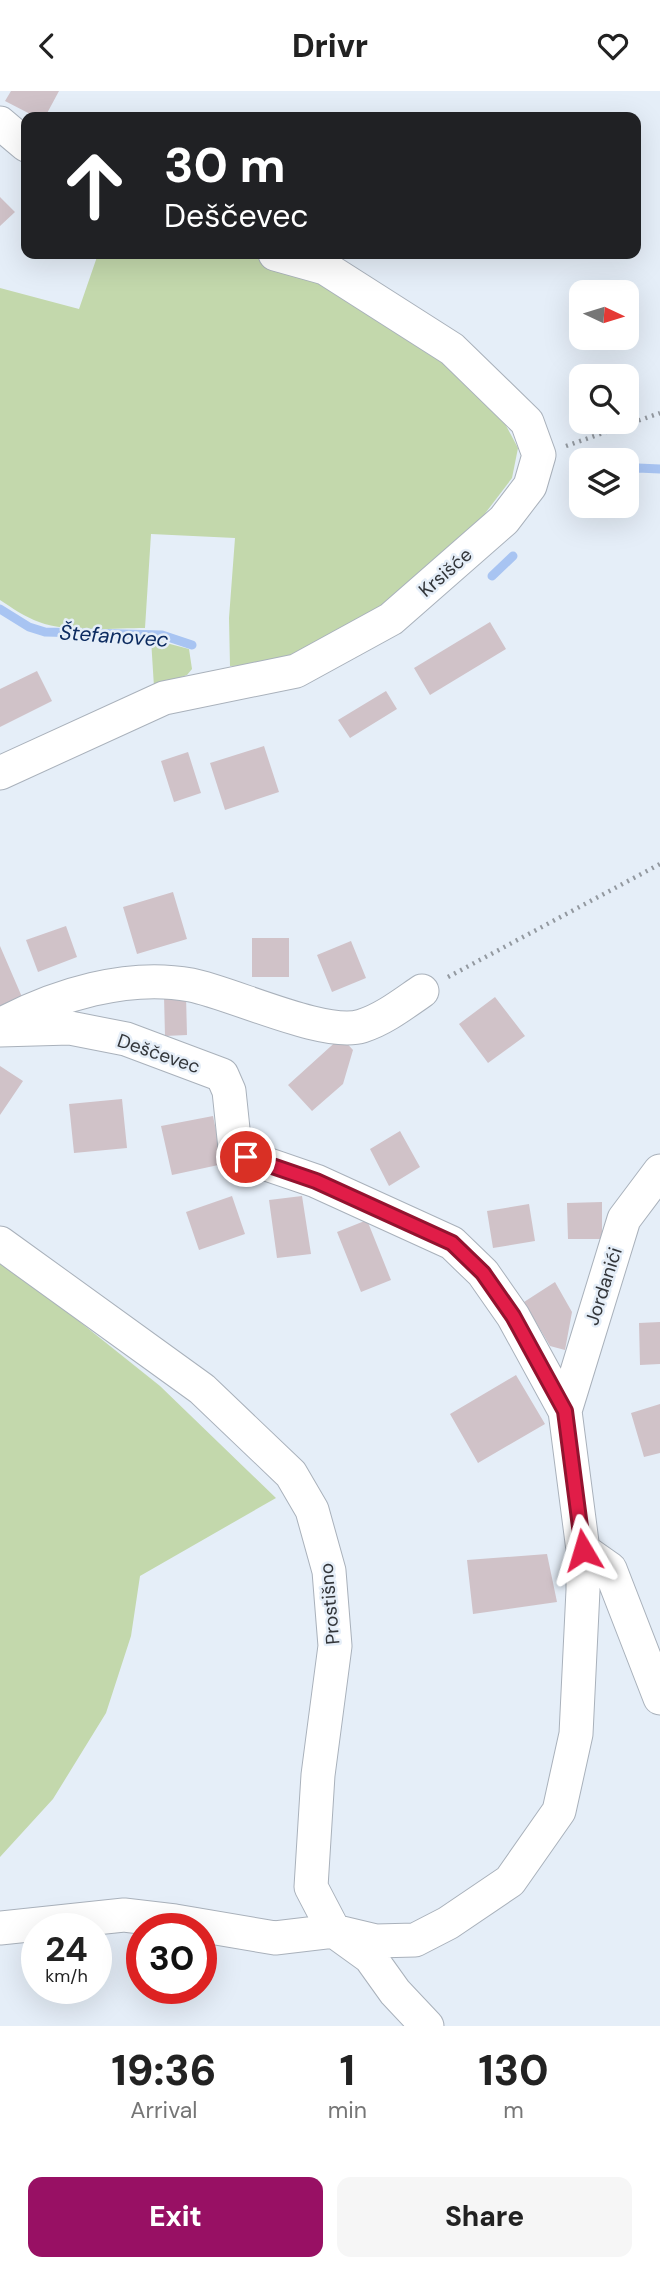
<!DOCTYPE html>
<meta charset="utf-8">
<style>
body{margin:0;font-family:"DM Sans",sans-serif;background:#f6f6f6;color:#222;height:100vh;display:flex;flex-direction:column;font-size:26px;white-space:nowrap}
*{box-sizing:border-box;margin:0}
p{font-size:23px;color:#767676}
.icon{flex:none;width:38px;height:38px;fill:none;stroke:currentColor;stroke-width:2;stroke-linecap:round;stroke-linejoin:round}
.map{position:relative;height:1935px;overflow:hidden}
.drawer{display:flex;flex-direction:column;background:#fff;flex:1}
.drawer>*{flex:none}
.guide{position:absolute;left:21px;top:21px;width:620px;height:147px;border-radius:14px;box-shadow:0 7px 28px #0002;background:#202124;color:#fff;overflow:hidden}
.needle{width:46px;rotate:94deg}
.fabs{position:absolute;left:569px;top:189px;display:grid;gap:14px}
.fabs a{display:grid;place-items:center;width:70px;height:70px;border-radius:14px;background:#fff;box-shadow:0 7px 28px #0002;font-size:35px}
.speed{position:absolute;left:21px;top:1822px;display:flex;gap:14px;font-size:35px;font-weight:700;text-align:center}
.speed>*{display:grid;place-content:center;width:91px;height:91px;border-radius:50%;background:#fff;box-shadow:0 7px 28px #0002;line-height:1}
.speed small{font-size:18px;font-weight:400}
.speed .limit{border:10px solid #d22;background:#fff;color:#111}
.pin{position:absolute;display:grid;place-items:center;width:60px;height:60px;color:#fff;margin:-30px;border:4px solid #fff;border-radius:50%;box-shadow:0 2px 7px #0007}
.me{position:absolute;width:77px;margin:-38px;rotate:353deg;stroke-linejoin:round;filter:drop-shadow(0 0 5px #0008)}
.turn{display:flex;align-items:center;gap:24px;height:147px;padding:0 28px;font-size:32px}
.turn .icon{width:91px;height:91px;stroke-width:2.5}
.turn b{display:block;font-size:49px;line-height:60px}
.eta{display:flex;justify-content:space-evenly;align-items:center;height:119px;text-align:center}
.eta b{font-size:42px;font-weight:800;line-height:49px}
.primary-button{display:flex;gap:14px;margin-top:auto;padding:14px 28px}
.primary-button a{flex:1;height:80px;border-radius:14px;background:#981064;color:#fff;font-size:28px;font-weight:800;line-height:80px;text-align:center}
.primary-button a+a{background:#f6f6f6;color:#222}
header{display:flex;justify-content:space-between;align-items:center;height:91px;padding:0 28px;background:#fff;font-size:32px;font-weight:800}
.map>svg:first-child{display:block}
</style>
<header><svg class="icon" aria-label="back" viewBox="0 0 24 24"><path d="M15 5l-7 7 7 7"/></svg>Drivr<svg class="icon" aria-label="heart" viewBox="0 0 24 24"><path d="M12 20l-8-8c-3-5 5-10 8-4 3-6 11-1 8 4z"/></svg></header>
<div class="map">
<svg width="660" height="1935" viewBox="0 0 660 1935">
<rect width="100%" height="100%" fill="#e5eef8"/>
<path fill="#c3d8ac" d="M98 163H243L316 187 440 266 503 329 518 357 512 387 471 441 386 520 291 573 230 575 229 527 235 447 151 443 145 537C115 537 67 542 39 531 25 526 12 517 0 509V197L79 218Z
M151 548 189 558 192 578 187 584 154 596Z
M0 1167 160 1295 276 1407 140 1485 131 1545 106 1622 53 1708 0 1766Z"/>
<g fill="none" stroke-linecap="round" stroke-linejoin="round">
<path stroke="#a8c4f2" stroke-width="9" d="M626 381 638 377 660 378
M492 485 513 465
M0 518 29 536 45 541 162 544 192 554"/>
</g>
<path fill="#d0c2c8" d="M11 0H59L45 26H36L5 10Z
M0 106 15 121 0 135Z
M490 531 506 558 430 604 414 577Z
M37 580 52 610 0 636V598Z
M386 600 397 618 350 647 338 629Z
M264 655 279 701 225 719 210 672Z
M188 661 201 702 174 711 161 670Z
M173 801 187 848 137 863 123 816Z
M66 835 77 866 38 881 26 849Z
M252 847H289V886H252Z
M351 850 366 887 332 901 317 864Z
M0 855 22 906 0 915Z
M186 904 187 944 165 945 164 905Z
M495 906 525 945 488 972 459 933Z
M341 946 353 959 343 993 312 1020 288 994Z
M0 975 23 990 0 1024Z
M122 1008 127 1057 74 1062 69 1013Z
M213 1025 223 1073 172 1084 161 1035Z
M400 1040 420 1076 389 1095 370 1058Z
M232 1105 245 1143 199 1159 186 1121Z
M302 1105 311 1163 277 1167 269 1109Z
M602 1111V1148H568L567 1112Z
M529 1113 535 1150 493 1157 487 1120Z
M367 1129 391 1189 361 1201 337 1141Z
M555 1191 572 1221 565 1259 550 1255 524 1211Z
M660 1231V1273L640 1274 639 1232Z
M516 1284 545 1333 478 1372 450 1323Z
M660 1313V1362L644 1366 631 1322Z
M547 1463 557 1511 473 1523 467 1469Z"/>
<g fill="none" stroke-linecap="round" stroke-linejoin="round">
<g stroke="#a9b1bb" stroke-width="35">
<path id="street" d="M0 32 26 54
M0 682 164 607 296 580 391 528 504 429 530 395 539 364 527 331 452 258 325 177 275 163
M0 934C56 904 128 882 191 894 232 902 325 947 362 935 384 928 403 913 422 900
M0 939 70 937 126 948 222 984 229 1000 235 1057 246 1066 316 1090 452 1152 483 1182 513 1225 565 1320 583 1459V1499L576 1643 559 1720 510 1790 448 1832 415 1849 376 1850 334 1840 275 1847 175 1830 124 1824 0 1837
M0 1152 202 1298 291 1383 312 1419 329 1480 335 1555 318 1684 311 1796 334 1840 370 1866 395 1901 427 1935
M565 1320 624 1128 660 1080
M583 1459 610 1478 660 1607"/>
</g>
<path stroke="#9399a0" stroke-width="4.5" stroke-dasharray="2 5" stroke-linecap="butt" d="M566 355 660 322
M448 886 660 773"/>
<use href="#street" stroke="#fff" stroke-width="33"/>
</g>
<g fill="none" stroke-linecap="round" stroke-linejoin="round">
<g stroke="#92132f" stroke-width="18">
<path id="route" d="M246 1066 316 1090 452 1152 483 1182 513 1225 565 1320 583 1459"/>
</g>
<use href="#route" stroke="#e11d48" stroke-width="12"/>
</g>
<g text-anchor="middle" stroke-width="5" stroke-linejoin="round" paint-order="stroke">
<g font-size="19" fill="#323539" stroke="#e5eef8">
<text transform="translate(445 481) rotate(-41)" y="7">Krsišće</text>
<text transform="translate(159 962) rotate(19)" y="7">Deščevec</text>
<text transform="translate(603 1195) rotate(-72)" y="7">Jordanići</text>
<text transform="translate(329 1513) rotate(-95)" y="7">Prostišno</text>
</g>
<g font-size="21" font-style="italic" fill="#0c2b60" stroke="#e5eef8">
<text transform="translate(114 545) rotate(4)" y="7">Štefanovec</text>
</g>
</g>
</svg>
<div class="fabs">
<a><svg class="needle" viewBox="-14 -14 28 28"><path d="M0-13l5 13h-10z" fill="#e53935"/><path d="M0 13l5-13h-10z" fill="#767676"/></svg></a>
<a><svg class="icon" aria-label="search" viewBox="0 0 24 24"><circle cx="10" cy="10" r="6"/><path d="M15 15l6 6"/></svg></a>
<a><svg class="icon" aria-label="layers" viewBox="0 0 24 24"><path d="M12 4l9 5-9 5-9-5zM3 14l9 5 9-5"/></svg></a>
</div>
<div class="speed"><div>24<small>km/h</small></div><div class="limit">30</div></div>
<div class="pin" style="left:246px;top:1066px;background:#d93025"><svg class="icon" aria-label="arrive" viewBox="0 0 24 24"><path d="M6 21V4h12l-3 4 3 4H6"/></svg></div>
<svg class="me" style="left:583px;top:1459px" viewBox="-20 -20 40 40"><path d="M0-17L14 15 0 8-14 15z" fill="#e11d48" stroke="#fff" stroke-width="4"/></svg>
<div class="guide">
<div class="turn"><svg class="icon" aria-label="ahead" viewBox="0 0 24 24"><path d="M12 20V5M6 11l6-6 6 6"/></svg><div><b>30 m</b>Deščevec</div></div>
</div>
</div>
<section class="drawer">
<div class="eta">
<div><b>19:36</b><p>Arrival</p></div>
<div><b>1</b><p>min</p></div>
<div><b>130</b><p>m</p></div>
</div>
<div class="primary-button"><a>Exit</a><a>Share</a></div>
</section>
